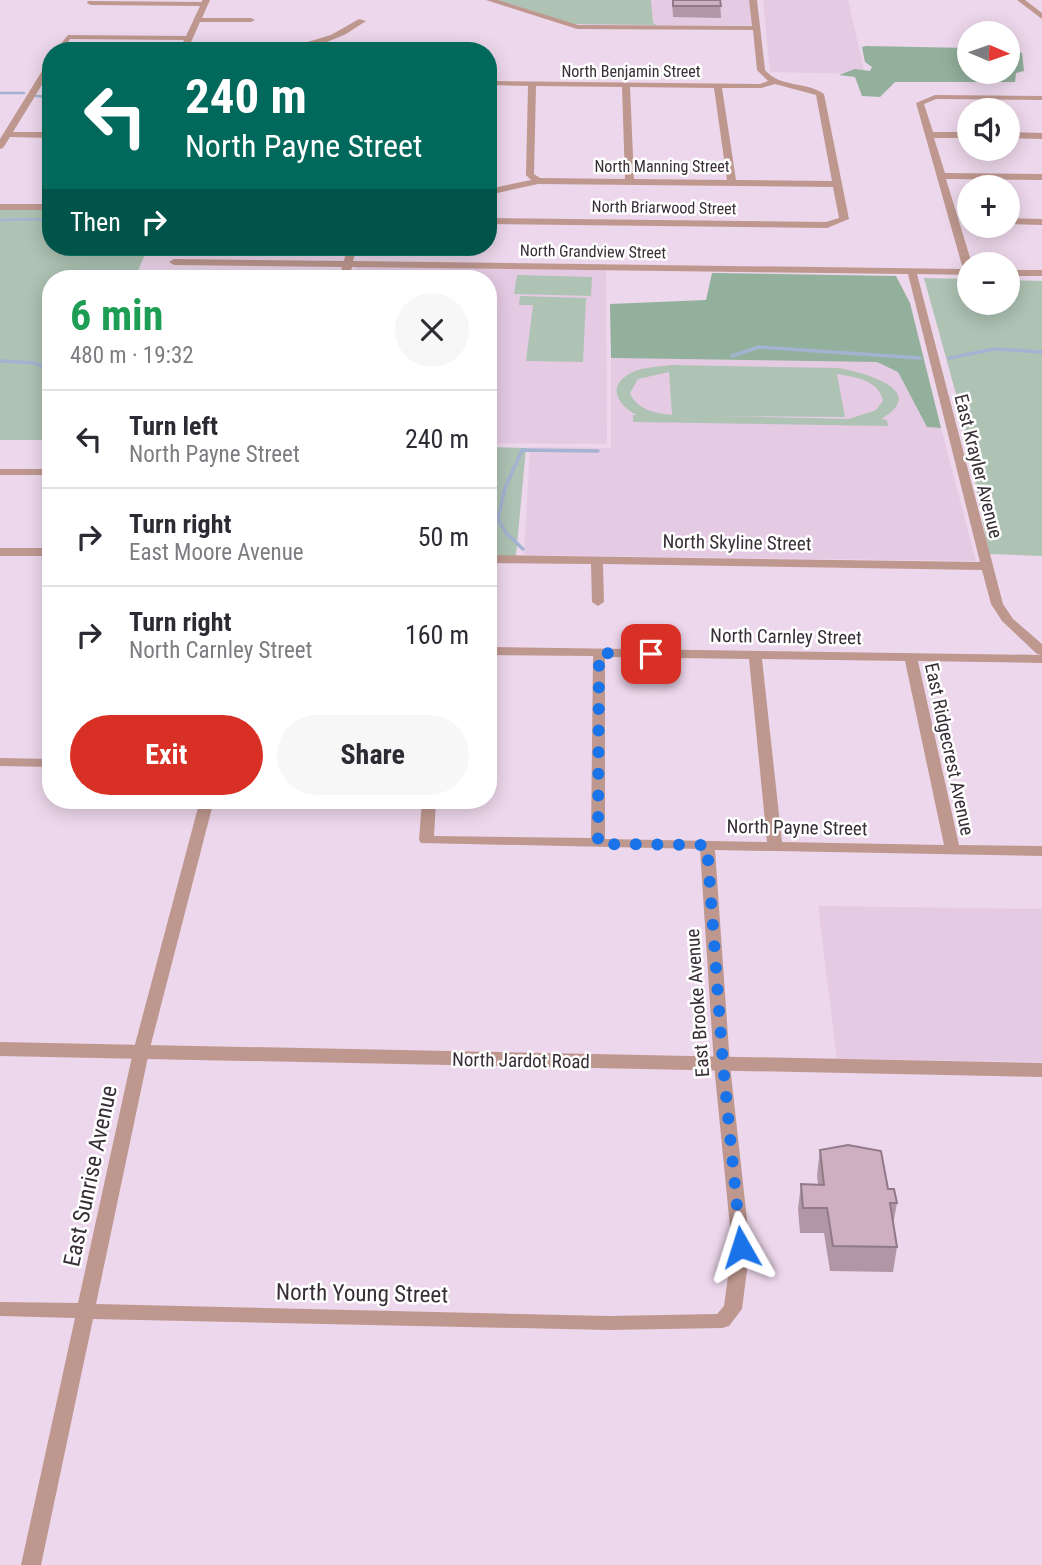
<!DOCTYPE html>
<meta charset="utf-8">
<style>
body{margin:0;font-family:"Roboto Condensed",sans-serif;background:#f7f7f7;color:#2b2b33;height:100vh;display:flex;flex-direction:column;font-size:26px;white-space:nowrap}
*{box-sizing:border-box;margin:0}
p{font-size:23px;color:#7c7c81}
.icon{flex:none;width:38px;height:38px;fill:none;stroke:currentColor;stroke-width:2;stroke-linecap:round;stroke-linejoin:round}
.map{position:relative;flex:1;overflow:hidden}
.drawer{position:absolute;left:42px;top:270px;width:455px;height:539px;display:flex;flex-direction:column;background:#fff;border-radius:28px;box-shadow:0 4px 18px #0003}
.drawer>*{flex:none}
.hud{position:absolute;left:42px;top:42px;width:455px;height:214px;border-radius:28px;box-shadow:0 4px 18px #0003;background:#00695c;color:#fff;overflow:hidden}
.needle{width:46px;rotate:92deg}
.buttons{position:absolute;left:957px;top:21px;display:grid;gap:14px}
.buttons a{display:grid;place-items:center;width:63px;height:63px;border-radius:50%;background:#fff;box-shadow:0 4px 18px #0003;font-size:35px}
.pin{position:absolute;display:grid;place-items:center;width:60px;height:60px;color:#fff;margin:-30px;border-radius:14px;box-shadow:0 4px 10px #0006}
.me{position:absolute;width:77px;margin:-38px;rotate:354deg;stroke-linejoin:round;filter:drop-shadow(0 0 5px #0008)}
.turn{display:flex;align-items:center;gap:24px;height:147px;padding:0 28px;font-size:32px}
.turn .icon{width:91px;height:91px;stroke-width:2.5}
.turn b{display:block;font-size:49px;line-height:60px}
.then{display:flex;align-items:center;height:66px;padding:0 28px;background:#0003;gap:14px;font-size:26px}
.round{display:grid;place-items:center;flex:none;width:74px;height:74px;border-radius:37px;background:#f7f7f7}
.summary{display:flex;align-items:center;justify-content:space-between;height:119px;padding:0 28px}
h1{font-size:42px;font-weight:700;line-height:52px;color:#1e9e55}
.primary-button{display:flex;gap:14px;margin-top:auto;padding:14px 28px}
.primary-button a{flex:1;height:80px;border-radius:42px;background:#d93025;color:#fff;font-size:28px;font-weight:700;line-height:80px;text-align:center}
.primary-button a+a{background:#f7f7f7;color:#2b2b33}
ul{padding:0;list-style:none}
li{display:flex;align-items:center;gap:21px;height:98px;padding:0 28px;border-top:2px solid #e1e1e2}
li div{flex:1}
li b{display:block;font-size:26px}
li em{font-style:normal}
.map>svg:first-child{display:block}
</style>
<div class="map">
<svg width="1042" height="1565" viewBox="0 0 1042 1565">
<rect width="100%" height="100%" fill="#edd7ec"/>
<path fill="#e5cae3" d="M494 0H750L754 25 586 26 565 23Z
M763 0H848L865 74 770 72Z
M356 267 606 270 607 444 488 443V278H353Z
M611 358 877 362 898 371 927 427 941 428 976 561 524 555 530 447 611 448Z
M818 906 1042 909V1062L837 1059Z"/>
<path fill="#aec3b4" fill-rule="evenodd" d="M498 0H651L653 23 657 25 573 24Z
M0 207 51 208V247H148L135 278H51V440H0Z
M517 275 592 277 591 296 514 294Z
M924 278 969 279 970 303H1008V280L1042 281V556L989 554 964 423Z
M520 296 586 298 583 362 526 361 533 305H519Z
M671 365 838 368C862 372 931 390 881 419L887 420 888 426 633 422V415H637C622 408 606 390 626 376 638 367 656 367 671 365ZM669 372 672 415C655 413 637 410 630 393L638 379ZM837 374C855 377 879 380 883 401L876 410 849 419 715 416 845 417Z
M488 447 526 448 516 556H488Z"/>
<path fill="#92b09b" d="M866 46 969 48 970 72H1008V48L1022 53 1024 71 1016 73 1015 82H895L880 97 862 96 855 77 839 75 855 69 870 71 872 67 865 62 862 47Z
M712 273 896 276 910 303 941 428 927 427 898 372 877 362 611 358 610 304 706 300Z"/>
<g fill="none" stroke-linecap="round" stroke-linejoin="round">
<path stroke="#a4b3d1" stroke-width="2.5" d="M0 93H24
M36 96 51 97
M0 220 51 219"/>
<path stroke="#a4b3d1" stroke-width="3.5" d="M732 356 759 347 920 358
M949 358 995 349 1042 352
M0 361 34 363 51 369
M523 549 506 533 498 519 505 488 522 450 598 451"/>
<path fill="#be988f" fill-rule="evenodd" d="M202 0H210L202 18H251L255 20 251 22H200L187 51H179L184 40 70 39 63 51H55L68 35 186 36 200 6 91 5 87 3 88 1 202 2Z
M486 0H498L578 25 752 26 749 0H757L765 70C780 88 806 81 824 94L849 219 827 228 488 224V218L826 222 839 218 833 187 538 184 488 195V189L531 180 526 175 528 86 488 85V81L760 84 768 81 757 70 753 30 577 29ZM775 84 816 95 832 181 736 180 722 88H761ZM536 86 622 87 625 179 540 178 534 174ZM630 87 714 88 727 180 634 179Z
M1017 0H1025L1042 13V19Z
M359 19 366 21 346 34 327 42 350 51C338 51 326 44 317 45 303 46 291 51 277 51L331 35Z
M51 61V70L13 132H51V138L10 137 3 148 0 149V139L47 63Z
M935 95 1042 96V100L936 99 924 104 933 132H970V138H934L945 173 1042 174V180L946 179 972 264H970V275L917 274 1003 604 1013 619 1042 644V655L1037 654 1002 621 991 604 982 570 603 564 604 602 598 606 592 602 591 564 488 563V555L980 562 908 274 352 267 349 278H339L342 267 174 265 169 262 174 259 344 261 347 247H357L353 261 963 269 916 103Z
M1008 132 1042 133V139L1008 138Z
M0 204H51V210H0Z
M1008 218 1042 219V225L1008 224Z
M1008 270H1042V276H1008Z
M0 469H51V475H0Z
M0 548H51V556H0Z
M488 647 1042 655V663L918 661 959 845 1042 846V856L715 850 730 1065 750 1247 742 1309 729 1326 722 1328 609 1330 93 1319 41 1565H21L75 1318 0 1316V1302L78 1303 133 1052 200 800H214L149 1052 96 1304 609 1316 717 1314 724 1306 732 1247 714 1065 700 849 421 843 419 840 422 800H436L434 836 591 838 593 656 488 655ZM605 657 749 659 767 842 605 839ZM762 659 905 661 944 845 782 842Z
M0 758 51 759V767L0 766Z"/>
<path fill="#be988f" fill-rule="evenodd" d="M0 1042 1042 1063V1077L0 1056Z"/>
</g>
<path fill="#b196a6" d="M672 0H720L721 18 673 17Z
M820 1150 888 1189 897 1203 893 1225 897 1247 893 1272 830 1271 824 1233H800L798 1209 801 1184 818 1185 817 1175Z"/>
<path fill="#ceaec1" stroke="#907a87" stroke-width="2" d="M673 0H720L721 6H673Z
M848 1145 881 1151 888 1189H894L897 1203H890L897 1247 833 1246 827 1208H803L801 1184 824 1185 820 1150Z"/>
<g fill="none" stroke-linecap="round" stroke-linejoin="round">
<path stroke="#1a73e8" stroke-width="12" stroke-dasharray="0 21.6" d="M651 654 599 653 598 844 707 845 723 1065 741 1247"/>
</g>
<g text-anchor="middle" stroke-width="5" stroke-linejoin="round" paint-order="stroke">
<g font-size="16" fill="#372e36" stroke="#fff">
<text x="631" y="77">North Benjamin Street</text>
<text x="662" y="172">North Manning Street</text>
<text transform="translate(664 207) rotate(1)" y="6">North Briarwood Street</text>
<text transform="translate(593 251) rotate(1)" y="6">North Grandview Street</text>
</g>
<g font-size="19" fill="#372e36" stroke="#fff">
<text transform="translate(979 466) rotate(76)" y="7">East Krayler Avenue</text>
<text transform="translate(737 542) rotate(1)" y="7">North Skyline Street</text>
<text transform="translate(786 636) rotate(1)" y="7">North Carnley Street</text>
<text transform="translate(950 749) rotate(78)" y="7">East Ridgecrest Avenue</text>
<text transform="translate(797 827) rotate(1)" y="7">North Payne Street</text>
<text transform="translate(697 1003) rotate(-94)" y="7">East Brooke Avenue</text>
<text transform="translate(521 1060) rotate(1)" y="7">North Jardot Road</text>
</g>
<g font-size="23" fill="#372e36" stroke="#fff">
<text transform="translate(90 1176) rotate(-78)" y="8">East Sunrise Avenue</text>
<text transform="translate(362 1293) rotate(1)" y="8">North Young Street</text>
</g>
</g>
</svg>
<div class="buttons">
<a><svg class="needle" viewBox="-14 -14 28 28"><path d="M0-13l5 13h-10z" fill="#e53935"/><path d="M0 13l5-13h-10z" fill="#7c7c81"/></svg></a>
<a><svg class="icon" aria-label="sound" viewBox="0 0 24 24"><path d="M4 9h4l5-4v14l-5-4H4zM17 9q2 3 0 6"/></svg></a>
<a>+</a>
<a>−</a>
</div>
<div class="pin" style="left:651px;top:654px;background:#d93025"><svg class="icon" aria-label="arrive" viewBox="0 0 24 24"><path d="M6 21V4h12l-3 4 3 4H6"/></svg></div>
<svg class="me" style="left:741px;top:1247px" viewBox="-20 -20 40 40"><path d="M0-17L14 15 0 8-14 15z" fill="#1a73e8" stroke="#fff" stroke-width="4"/></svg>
<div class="hud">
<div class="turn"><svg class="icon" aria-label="left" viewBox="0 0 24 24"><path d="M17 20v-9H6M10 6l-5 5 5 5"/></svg><div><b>240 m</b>North Payne Street</div></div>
<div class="then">Then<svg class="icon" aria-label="right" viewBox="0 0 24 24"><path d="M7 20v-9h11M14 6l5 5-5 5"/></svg></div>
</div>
<section class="drawer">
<div class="summary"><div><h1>6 min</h1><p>480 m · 19:32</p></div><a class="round"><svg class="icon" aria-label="close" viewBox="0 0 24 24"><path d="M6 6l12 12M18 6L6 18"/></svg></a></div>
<ul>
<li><svg class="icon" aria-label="left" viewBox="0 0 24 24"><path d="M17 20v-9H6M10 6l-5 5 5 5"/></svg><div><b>Turn left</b><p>North Payne Street</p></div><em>240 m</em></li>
<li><svg class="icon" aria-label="right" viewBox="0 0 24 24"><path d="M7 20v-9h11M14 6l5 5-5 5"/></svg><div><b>Turn right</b><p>East Moore Avenue</p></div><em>50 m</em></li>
<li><svg class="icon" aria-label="right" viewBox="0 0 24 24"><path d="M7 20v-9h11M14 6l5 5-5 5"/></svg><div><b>Turn right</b><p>North Carnley Street</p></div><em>160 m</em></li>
</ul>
<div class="primary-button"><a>Exit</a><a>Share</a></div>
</section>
</div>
